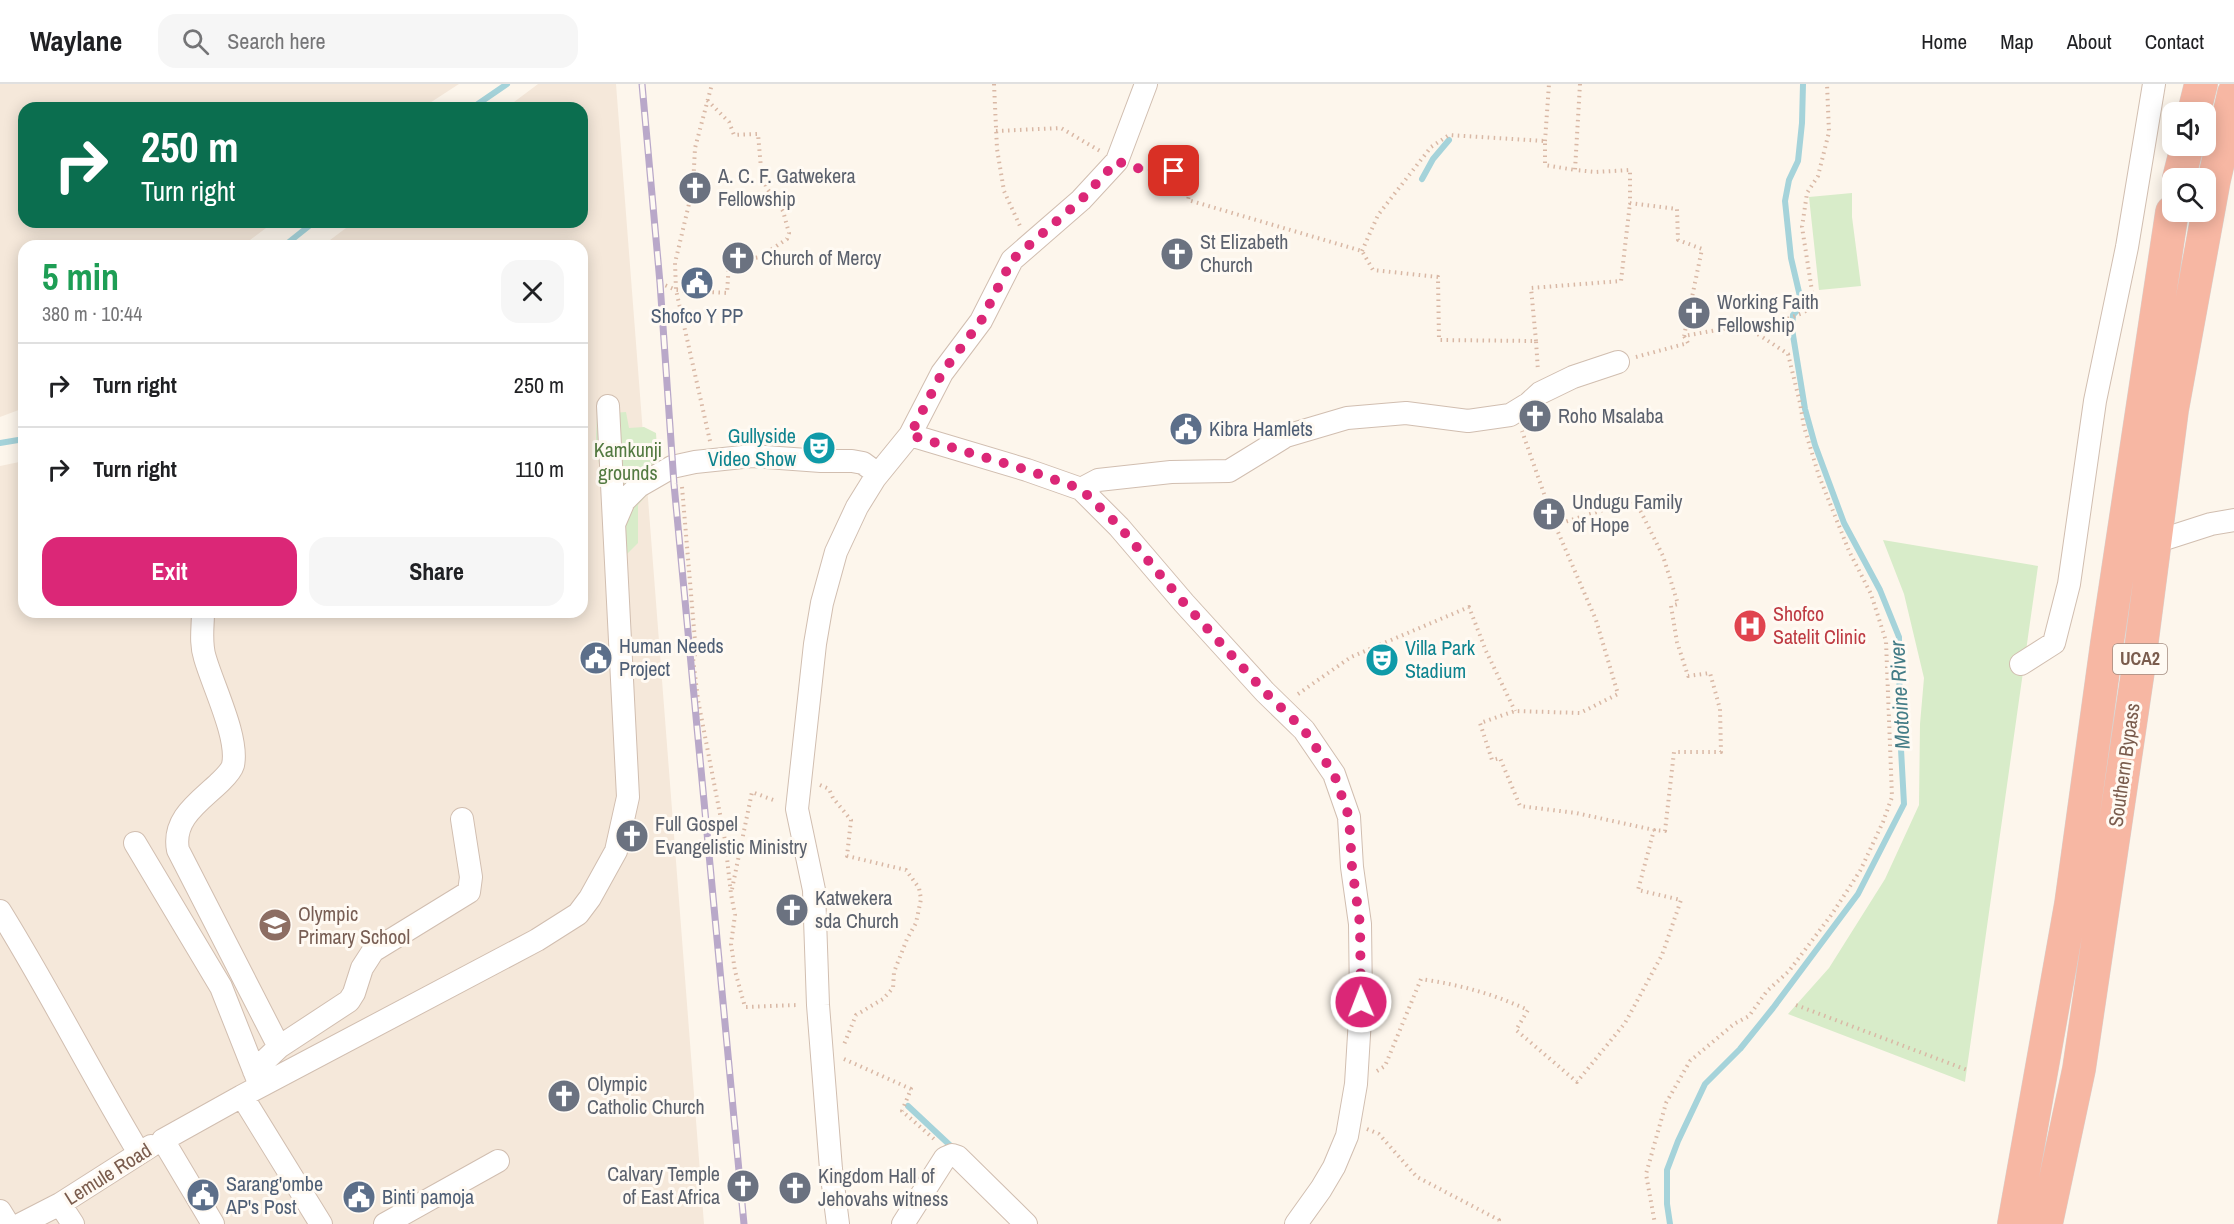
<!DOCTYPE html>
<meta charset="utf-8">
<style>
body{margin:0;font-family:"Archivo Narrow",sans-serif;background:#f6f6f6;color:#202124;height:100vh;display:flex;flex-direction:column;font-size:22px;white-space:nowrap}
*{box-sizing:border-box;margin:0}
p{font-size:20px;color:#757577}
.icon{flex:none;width:33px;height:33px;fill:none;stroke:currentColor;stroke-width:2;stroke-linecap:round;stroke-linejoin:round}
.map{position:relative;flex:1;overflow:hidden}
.drawer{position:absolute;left:18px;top:156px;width:570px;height:378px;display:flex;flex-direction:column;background:#fff;border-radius:18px;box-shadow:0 3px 15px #0003}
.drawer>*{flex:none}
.hud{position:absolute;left:18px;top:18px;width:570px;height:126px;border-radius:18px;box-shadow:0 3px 15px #0003;background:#0b6e4f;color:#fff;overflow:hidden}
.buttons{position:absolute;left:2162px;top:18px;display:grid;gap:12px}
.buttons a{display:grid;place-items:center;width:54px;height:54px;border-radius:12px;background:#fff;box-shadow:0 3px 15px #0003;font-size:30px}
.pin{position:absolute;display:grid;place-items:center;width:51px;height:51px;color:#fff;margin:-26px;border-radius:12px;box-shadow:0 3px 9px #0006}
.me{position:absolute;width:66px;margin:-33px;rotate:359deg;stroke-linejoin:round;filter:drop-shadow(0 0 4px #0008)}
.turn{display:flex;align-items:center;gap:21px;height:126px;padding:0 24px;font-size:27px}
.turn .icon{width:78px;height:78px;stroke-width:2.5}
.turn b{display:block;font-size:42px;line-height:51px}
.round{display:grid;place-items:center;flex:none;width:63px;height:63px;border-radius:18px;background:#f6f6f6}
.head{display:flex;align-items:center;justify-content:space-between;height:102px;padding:0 24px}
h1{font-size:36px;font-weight:700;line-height:45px;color:#1e9e55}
.cta{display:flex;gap:12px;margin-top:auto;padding:12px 24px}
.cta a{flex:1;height:69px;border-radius:18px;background:#db2777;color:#fff;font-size:24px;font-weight:700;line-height:69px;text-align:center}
.cta a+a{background:#f6f6f6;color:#202124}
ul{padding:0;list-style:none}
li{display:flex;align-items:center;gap:18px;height:84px;padding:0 24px;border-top:2px solid #e0e0e0}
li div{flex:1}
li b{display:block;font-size:22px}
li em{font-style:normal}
header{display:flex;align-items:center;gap:36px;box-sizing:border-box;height:84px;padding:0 30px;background:#fff;border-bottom:2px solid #e0e0e0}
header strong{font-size:28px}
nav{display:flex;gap:33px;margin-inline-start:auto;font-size:21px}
.search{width:420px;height:54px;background:#f6f6f6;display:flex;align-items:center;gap:15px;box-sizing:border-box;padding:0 21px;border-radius:18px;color:#757577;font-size:22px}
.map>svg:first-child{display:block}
</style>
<header>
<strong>Waylane</strong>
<div class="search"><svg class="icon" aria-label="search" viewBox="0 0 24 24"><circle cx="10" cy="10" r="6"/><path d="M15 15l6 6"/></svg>Search here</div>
<nav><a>Home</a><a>Map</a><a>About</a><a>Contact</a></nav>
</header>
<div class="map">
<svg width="2234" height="1140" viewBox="0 0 2234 1140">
<rect width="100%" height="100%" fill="#fdf6ec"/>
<path fill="#f5e8da" d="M0 0H459L422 24H24V138H274L242 162H24V324L0 333Z
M538 0H616L704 1140H0V382L24 377V528H582V162H322L354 138H582V24H506Z"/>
<path fill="#d8ecc9" d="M1852 109V133L1861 202 1819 206 1809 113Z
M626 328 629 344 644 343 656 349 659 397 638 421V459L611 486 596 354 597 330Z
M1883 456 2038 482 1965 998 1788 930 1829 884 1885 795 1919 721 1920 640 1924 594 1904 510Z"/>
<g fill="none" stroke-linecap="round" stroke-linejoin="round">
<path stroke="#a5d3da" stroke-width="6" d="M472 24 507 0
M1422 95 1433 75 1449 56
M284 162 314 138
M0 359 24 355
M908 1022 954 1065
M1670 1140 1667 1120V1086L1678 1057 1705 1000 1740 965 1773 924 1858 810 1904 720 1900 647 1899 553 1880 506 1844 439 1815 361 1805 325 1792 245 1793 231 1802 221 1791 174 1785 117 1789 96 1798 77 1802 39 1803 0"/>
<g stroke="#d1beb0" stroke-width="24">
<path id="minor" d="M910 351 1027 386 1081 405 1119 443 1184 519 1265 608 1304 646 1334 690 1349 733 1352 783 1360 840 1361 918 1356 1000 1347 1052 1334 1083 1321 1105 1296 1140
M1081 405 1098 396 1171 388 1229 387 1286 352 1347 334 1406 329 1468 337 1510 331 1528 320 1540 309 1573 293 1618 278
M615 438 624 417 639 402 672 383 695 378 752 372 821 377H852L863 379 878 390
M2155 458 2211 440 2234 436
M203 528C203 543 200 559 205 574 213 602 239 654 233 681 231 688 224 694 219 699 199 718 172 735 178 766L279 963
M2021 580 2054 559 2069 500 2095 317 2127 163 2154 0
M135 759 221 903 259 999
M0 827C49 906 91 989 139 1069
M254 987 279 963 349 917 354 909 362 884 373 867 469 808 471 793 462 735
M242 1012 537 856 578 830 590 814 616 767 628 713 608 322
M60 1120 73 1140
M0 1127 8 1140
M21 1140 60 1120 151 1062
M213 1140 163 1056 242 1012 321 1140
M385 1140 498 1077
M838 1140 831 1085 818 921 814 806 797 725 815 560 822 519 836 468 857 423 875 394 910 351 942 289 981 237 1012 176 1081 116 1117 77 1146 0
M903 1140 945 1074 952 1071 958 1073 1026 1140"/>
</g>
<g stroke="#dad1cd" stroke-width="34">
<path id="highway" d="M2194 28 2201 0
M2179 94 2187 62
M2014 1140 2071 820 2107 559 2172 128
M2046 1140 2079 985 2138 587 2172 326 2214 96 2234 9"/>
</g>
<path stroke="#d9b8a5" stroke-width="4" stroke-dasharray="1.5 4.5" stroke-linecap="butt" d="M994 0 997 65 1004 107 1020 142
M1580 0 1575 86 1596 88 1630 86V119L1677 125 1678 156 1702 165 1684 252
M996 47 1061 44 1100 67
M1545 57 1549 0
M1136 84 1194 88 1188 116 1362 167 1373 186 1438 193 1439 256 1536 257 1538 287
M1362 167 1378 131 1431 63 1449 51 1545 57V81L1575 86
M660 199 676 206 727 209 729 179 760 173 787 155 789 149 783 127 766 103 761 84 758 50 734 51 729 38 706 15
M1754 247 1803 229 1814 220 1802 143 1807 109 1818 92 1829 48 1827 0
M1536 257 1531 204 1621 197 1630 119
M1636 273 1688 259 1684 252 1734 243 1753 247 1788 270 1800 319 1804 343 1819 392 1849 467 1871 510 1886 557 1892 713 1883 738 1860 787 1832 830 1789 887 1767 907 1749 932 1734 940 1690 977 1666 1019 1646 1090 1655 1140
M710 357 676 206 675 179 693 103 695 64 712 0
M682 403 696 569 693 574 698 616 725 756 731 810 735 831 731 860 735 887 745 923 798 921
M1555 441 1635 416 1663 472 1678 520 1671 522 1677 558 1688 592 1710 589 1720 625 1721 668H1674L1665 747 1654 746
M1298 610 1351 573 1469 523 1486 567 1515 627
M820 701 829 705 833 714 851 736 847 772 906 786 919 804 921 815 916 839 907 855 894 888 893 904 883 915 856 931 843 963
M732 805 752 708 776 717
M1796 921 1967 986
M844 975 911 1005 902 1027 934 1055
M1377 987 1385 982 1421 895C1460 901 1491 909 1528 926L1516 946 1577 998 1625 939 1662 871 1681 816 1638 806 1654 746 1576 729 1520 722 1500 674 1492 676 1480 639 1515 627 1580 629 1618 610 1596 536 1555 441 1522 347
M1367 1045 1379 1050 1417 1093 1499 1136 1497 1140"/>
<use href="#minor" stroke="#fff" stroke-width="22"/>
<use href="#highway" stroke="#f7b7a3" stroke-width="33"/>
<g stroke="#b9a8c9" stroke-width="7">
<path id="rail" d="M642 0 660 199 674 400 744 1140"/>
</g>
<use href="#rail" stroke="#fffaf3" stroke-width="4.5" stroke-dasharray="14" stroke-linecap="butt"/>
</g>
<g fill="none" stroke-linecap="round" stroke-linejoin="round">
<path stroke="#db2777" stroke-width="10" stroke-dasharray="0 18" d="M1174 87 1134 84 1117 77 1081 116 1012 176 981 237 942 289 910 351 1027 386 1081 405 1119 442 1184 519 1265 608 1304 646 1334 690 1349 733 1352 783 1360 840 1361 918"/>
</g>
<defs>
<g id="church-disc" transform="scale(1.725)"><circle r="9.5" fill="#6b7280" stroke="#fffaf3"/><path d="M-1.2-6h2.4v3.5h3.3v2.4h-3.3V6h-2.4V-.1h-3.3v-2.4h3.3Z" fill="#fff"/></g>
<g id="civic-disc" transform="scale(1.725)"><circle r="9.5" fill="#5c6f8a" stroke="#fffaf3"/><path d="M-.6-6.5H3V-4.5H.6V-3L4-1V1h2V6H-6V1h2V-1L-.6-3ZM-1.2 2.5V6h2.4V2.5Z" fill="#fff"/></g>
<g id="theatre-disc" transform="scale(1.725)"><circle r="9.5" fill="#0f9aa8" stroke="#fffaf3"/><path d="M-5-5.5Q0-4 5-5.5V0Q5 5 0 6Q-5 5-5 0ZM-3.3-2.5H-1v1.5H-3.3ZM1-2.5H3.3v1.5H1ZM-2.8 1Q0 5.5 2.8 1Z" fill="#fff"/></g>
<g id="hospital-disc" transform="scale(1.725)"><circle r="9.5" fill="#e0444e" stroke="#fffaf3"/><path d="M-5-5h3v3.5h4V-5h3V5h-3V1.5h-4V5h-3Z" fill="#fff"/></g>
<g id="school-disc" transform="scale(1.725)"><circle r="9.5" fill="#8d6e63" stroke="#fffaf3"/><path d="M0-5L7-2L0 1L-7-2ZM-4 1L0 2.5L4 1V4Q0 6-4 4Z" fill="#fff"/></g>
</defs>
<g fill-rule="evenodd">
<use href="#church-disc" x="695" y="104"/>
<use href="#church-disc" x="1177" y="170"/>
<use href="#church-disc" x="738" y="174"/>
<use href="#civic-disc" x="697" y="199"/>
<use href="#church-disc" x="1694" y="229"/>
<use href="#church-disc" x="1535" y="332"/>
<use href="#civic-disc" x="1186" y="345"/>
<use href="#theatre-disc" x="819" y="364"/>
<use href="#church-disc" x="1549" y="430"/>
<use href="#hospital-disc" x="1750" y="542"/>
<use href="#civic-disc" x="596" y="574"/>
<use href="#theatre-disc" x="1382" y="576"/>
<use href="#church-disc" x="632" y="752"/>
<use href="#church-disc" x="792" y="826"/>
<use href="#school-disc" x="275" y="841"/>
<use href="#church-disc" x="564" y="1012"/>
<use href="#church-disc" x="743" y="1102"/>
<use href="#church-disc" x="795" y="1104"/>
<use href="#civic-disc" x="203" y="1111"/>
<use href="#civic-disc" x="359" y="1113"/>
</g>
<g text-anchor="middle" stroke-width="6" stroke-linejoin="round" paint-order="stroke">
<rect fill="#fffaf3" stroke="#a28b7f" stroke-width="1.5" x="2113" y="560" width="54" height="30" rx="4.5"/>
<g font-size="18" font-weight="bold" fill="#7a5c4d">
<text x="2140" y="581">UCA2</text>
</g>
<g font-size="20" fill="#5b616d" stroke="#fffaf3" text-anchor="start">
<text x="718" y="99">A. C. F. Gatwekera<tspan x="718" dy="23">Fellowship</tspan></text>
<text x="1200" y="165">St Elizabeth<tspan x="1200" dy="23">Church</tspan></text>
<text x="761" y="181">Church of Mercy</text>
<text x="1717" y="225">Working Faith<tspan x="1717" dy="23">Fellowship</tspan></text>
<text x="1558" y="339">Roho Msalaba</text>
<text x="1572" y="425">Undugu Family<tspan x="1572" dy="23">of Hope</tspan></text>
<text x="655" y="747">Full Gospel<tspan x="655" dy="23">Evangelistic Ministry</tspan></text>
<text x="815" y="821">Katwekera<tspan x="815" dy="23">sda Church</tspan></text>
<text x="587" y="1007">Olympic<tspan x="587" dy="23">Catholic Church</tspan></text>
<text x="720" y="1097" text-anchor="end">Calvary Temple<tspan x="720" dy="23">of East Africa</tspan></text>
<text x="818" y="1099">Kingdom Hall of<tspan x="818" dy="23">Jehovahs witness</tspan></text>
</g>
<g font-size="20" fill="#4e5e75" stroke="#fffaf3" text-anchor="start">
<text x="697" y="239" text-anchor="middle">Shofco Y PP</text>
<text x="1209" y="352">Kibra Hamlets</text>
<text x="619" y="569">Human Needs<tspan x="619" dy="23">Project</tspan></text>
<text x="226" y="1107">Sarang'ombe<tspan x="226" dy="23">AP's Post</tspan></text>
<text x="382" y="1120">Binti pamoja</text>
</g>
<g font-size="20" fill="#0d838f" stroke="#fffaf3" text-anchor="end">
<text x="796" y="359">Gullyside<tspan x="796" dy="23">Video Show</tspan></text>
<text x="1405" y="571" text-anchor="start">Villa Park<tspan x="1405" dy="23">Stadium</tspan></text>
</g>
<g font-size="20" fill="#537a41" stroke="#fffaf3">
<text x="628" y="373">Kamkunji<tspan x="628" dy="23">grounds</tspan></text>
</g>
<g font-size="20" fill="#be3a42" stroke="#fffaf3" text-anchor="start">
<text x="1773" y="537">Shofco<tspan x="1773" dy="23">Satelit Clinic</tspan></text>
</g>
<g font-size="20" fill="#7a5c4d" stroke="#fffaf3">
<text transform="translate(2124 681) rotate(-82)" y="7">Southern Bypass</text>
<text transform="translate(108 1090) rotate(-32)" y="7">Lemule Road</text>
</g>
<g font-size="20" fill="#785e54" stroke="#fffaf3" text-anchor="start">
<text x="298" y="837">Olympic<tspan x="298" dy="23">Primary School</tspan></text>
</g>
<g font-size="21" font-style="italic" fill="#437c86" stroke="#fffaf3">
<text transform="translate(1900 611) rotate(-93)" y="7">Motoine River</text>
</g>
</g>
</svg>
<div class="buttons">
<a><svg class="icon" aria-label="sound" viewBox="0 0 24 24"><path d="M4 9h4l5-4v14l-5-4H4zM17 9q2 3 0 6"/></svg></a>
<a><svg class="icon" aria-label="search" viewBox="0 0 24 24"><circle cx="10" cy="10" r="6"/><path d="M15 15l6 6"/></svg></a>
</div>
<div class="pin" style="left:1174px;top:87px;background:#d93025"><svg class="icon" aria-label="arrive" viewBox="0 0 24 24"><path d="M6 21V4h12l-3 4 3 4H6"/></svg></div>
<svg class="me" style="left:1361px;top:918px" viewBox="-20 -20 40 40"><circle r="17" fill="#db2777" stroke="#fff" stroke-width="3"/><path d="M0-11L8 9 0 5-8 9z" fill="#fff"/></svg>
<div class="hud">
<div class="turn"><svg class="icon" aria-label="right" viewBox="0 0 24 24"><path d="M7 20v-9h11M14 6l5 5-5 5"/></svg><div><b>250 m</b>Turn right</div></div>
</div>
<section class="drawer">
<div class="head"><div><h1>5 min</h1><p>380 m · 10:44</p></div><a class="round"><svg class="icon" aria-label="close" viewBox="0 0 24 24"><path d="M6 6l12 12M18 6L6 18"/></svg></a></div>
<ul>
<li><svg class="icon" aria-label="right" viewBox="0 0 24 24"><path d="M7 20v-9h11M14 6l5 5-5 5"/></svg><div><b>Turn right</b></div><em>250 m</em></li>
<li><svg class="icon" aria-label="right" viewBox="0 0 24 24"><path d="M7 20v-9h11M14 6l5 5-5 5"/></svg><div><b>Turn right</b></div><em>110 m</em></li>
</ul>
<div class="cta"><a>Exit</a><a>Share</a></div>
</section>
</div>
